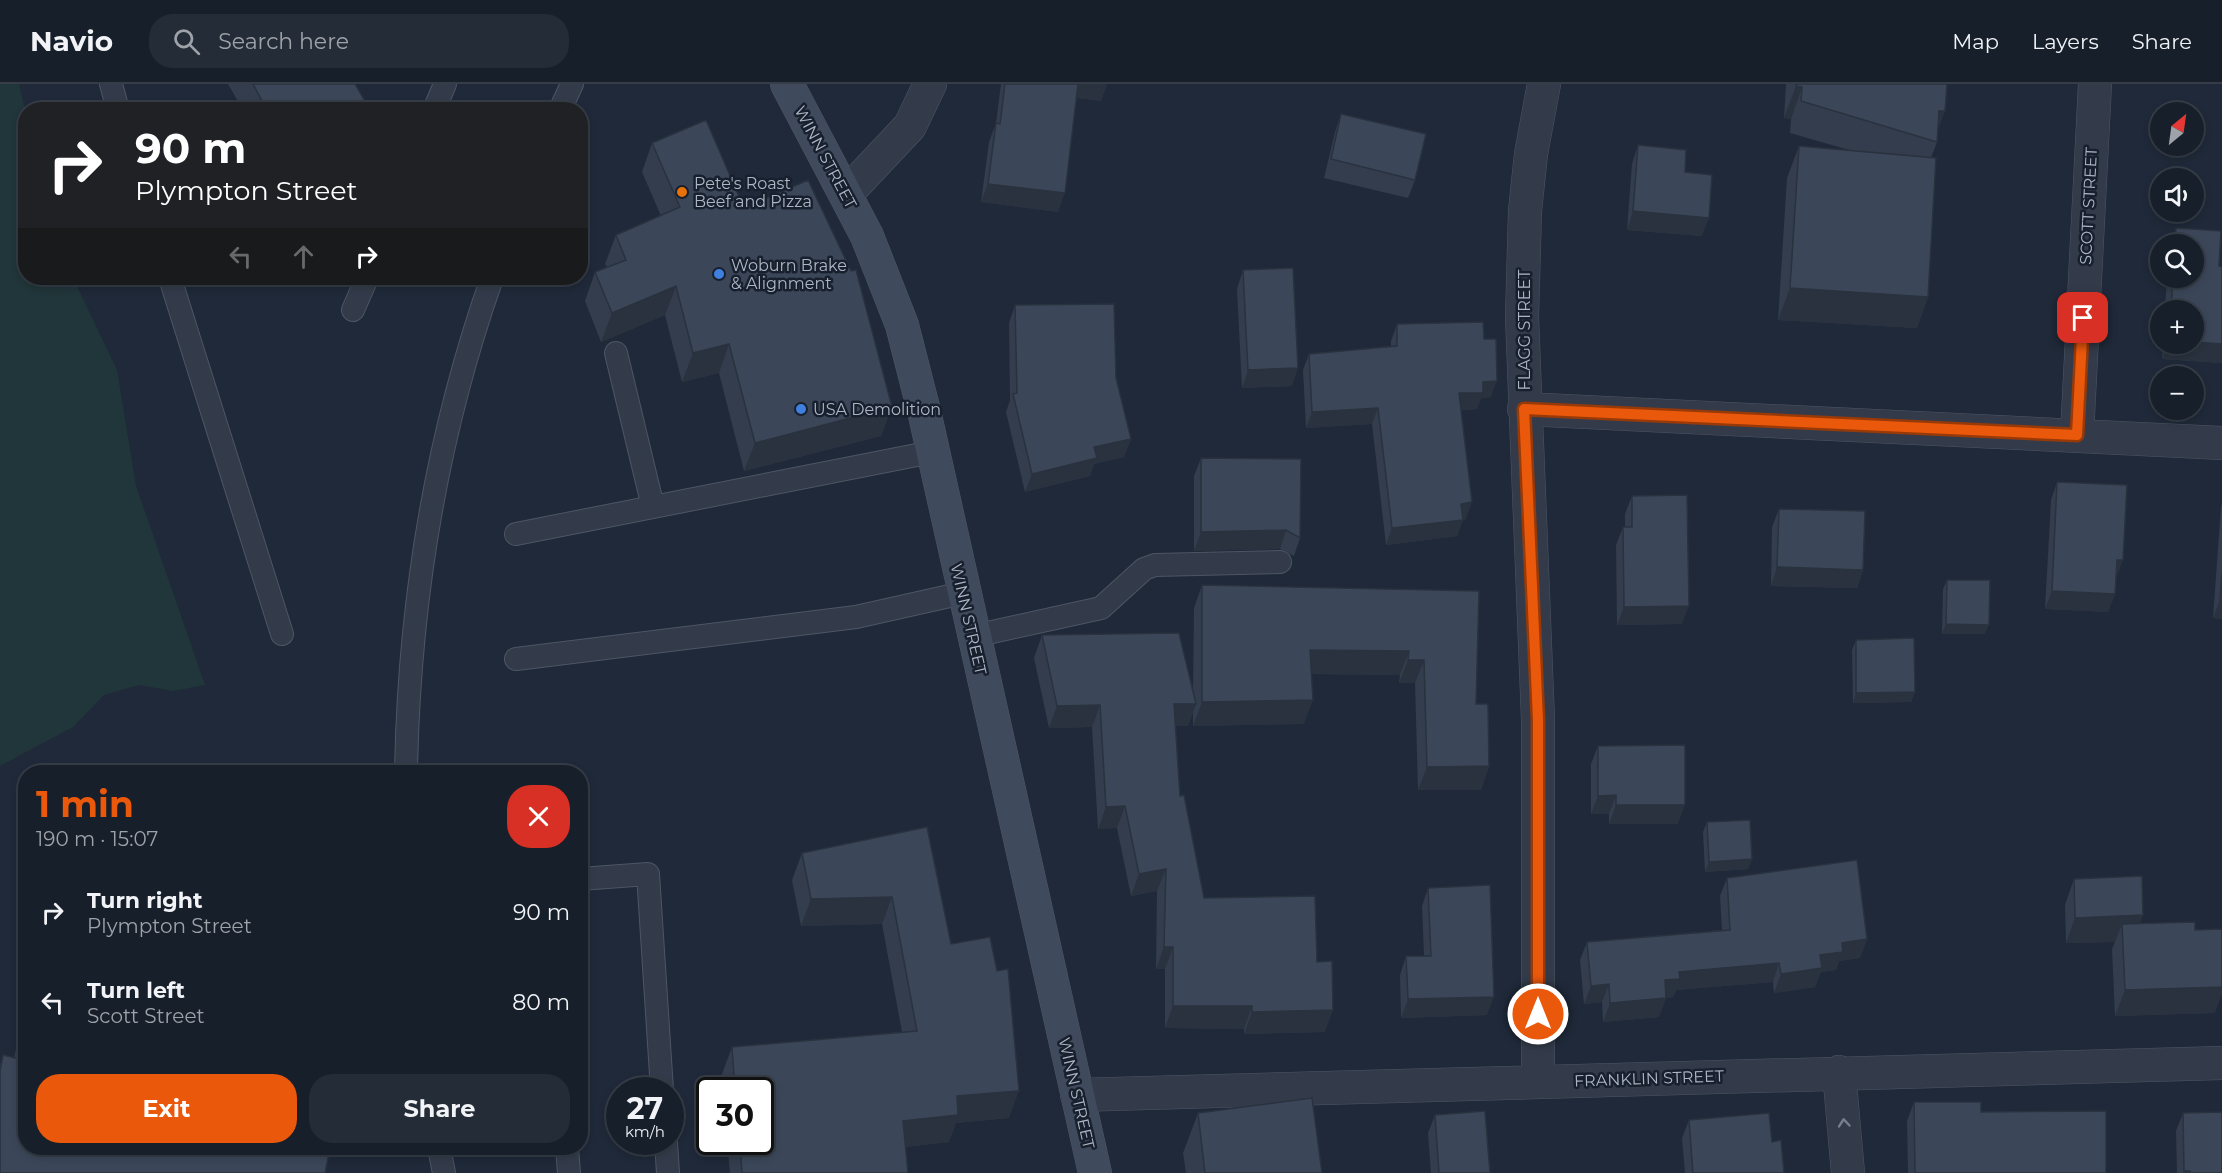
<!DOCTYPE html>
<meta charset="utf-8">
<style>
body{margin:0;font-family:Montserrat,sans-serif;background:#242c37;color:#f1f3f6;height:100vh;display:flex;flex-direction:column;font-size:22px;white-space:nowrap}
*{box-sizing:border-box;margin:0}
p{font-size:20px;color:#9ea2a9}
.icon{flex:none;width:33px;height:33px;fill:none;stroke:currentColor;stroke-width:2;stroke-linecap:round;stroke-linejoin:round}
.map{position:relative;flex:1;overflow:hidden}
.details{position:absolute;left:18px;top:681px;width:570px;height:390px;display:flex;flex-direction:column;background:#171f2b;border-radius:24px;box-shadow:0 3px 9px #0003,0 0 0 2px #363d47}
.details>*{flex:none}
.guide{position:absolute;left:18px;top:18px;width:570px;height:183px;border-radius:24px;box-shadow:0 3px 9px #0003,0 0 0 2px #363d47;background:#202124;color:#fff;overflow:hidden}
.needle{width:39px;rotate:29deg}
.fabs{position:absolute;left:2150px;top:18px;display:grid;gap:12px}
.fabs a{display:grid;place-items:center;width:54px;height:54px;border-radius:50%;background:#171f2b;box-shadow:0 3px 9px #0003,0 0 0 2px #363d47;font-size:30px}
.speed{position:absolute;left:606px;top:993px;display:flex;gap:12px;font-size:30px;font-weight:700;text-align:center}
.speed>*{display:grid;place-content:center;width:78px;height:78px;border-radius:50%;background:#171f2b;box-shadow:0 3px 9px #0003,0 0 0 2px #363d47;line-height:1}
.speed small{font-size:15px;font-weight:400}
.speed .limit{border:3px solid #111;border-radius:9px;background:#fff;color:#111}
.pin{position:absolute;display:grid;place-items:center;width:51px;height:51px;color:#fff;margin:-26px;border-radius:12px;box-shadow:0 3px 9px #0006}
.me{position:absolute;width:66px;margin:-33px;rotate:0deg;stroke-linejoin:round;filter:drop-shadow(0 0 4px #0008)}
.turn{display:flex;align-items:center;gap:21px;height:126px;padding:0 18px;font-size:27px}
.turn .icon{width:78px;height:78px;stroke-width:2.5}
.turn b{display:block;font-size:42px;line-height:51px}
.lanes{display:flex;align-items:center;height:57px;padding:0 18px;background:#0003;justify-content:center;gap:30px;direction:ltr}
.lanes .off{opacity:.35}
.round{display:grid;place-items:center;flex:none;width:63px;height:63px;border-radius:24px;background:#242c37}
.headline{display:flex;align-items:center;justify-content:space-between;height:102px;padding:0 18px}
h1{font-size:36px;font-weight:700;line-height:45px;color:#ea580c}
.button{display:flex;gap:12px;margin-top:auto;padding:12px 18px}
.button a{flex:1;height:69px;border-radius:24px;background:#ea580c;color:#fff;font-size:24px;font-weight:700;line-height:69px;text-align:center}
.button a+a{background:#242c37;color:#f1f3f6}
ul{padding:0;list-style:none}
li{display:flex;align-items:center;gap:18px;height:90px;padding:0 18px}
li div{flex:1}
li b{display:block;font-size:22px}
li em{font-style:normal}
header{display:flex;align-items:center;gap:36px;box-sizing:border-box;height:84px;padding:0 30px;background:#171f2b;border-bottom:2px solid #363d47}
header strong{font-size:28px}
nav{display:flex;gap:33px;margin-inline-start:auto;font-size:21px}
.search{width:420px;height:54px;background:#242c37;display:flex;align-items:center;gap:15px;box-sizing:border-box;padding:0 21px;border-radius:24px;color:#9ea2a9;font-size:22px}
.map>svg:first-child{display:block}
</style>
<header>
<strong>Navio</strong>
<div class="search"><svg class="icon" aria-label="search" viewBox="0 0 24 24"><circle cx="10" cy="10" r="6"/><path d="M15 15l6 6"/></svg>Search here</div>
<nav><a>Map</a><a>Layers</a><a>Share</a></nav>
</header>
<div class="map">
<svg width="2222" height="1089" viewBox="0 0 2222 1089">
<rect width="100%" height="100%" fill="#1f2939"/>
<path fill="#21363a" d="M0 0H19L26 30V194H73L117 286 136 402 205 601 173 607 139 601 104 611 73 643 0 682Z"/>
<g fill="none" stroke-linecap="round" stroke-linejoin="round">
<g stroke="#4d5664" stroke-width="24">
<path id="lane" d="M111 0 118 26
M434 26 445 0
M560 26 572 0
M170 194 282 550
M353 226 367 194
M616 269 653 423
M516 450 932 368
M974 552 1101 524 1144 485 1155 481 1280 478
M516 575 856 533 963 509
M406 688C409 520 436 353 492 194
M580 795 648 790 662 1006
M666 1058 668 1089
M439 1064 444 1089
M567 1064 569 1089"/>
</g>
<g stroke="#4d5664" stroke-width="34">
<path id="street" d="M847 109 910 42 930 0
M1524 325 2222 359
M2077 351 2095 0
M1839 988 1848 1089
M1538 998V636L1522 233 1525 127 1531 70 1544 0
M1077 1011 2222 979"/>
</g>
<g stroke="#4d5664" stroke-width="34">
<path id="secondary" d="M787 0 867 152 902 241 924 327 1095 1089"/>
</g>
<use href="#lane" stroke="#333b4a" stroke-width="22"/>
<use href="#street" stroke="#333b4a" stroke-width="33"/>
<use href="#secondary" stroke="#404a5d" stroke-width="33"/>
</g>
<path fill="#333d4d" d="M228 0H355L370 26H243Z
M1001 0H1107L1101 17 1077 14 1058 128 981 118 989 58 996 39Z
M1786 0H1947L1938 47 1937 58 1931 74 1928 213 1917 244 1778 236 1787 94 1799 62 1849 66 1790 49 1791 35 1784 34Z
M1341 30 1415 96 1408 114 1324 94 1335 48Z
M652 59 744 124 892 323 881 352 744 387 719 289 682 298 665 231 601 258 585 217 595 188 607 183 605 180 616 151 661 132 642 88Z
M1638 61 1685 88 1702 152 1627 146 1632 80Z
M2176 144 2219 182 2222 183V279L2162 275 2163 260H2193V226H2165L2167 194H2193V160H2170Z
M1243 186 1292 302 1242 304 1237 205Z
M1015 221 1116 294 1131 355 1124 373 1094 380 1090 392 1025 408 1006 328 1010 316 1009 239Z
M1397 240 1484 255 1491 313 1481 314 1477 325 1461 326 1466 435 1463 436 1457 452 1386 461 1372 340 1306 344 1303 286 1309 270 1391 262V257Z
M1201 374 1300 454 1294 472 1280 465 1194 467V392Z
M2057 398 2116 495 2115 510 2108 528 2045 525 2051 416Z
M1632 412 1682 540 1617 541 1616 461 1623 443H1625V430Z
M2222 420V535L2213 534 2221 423Z
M1779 425 1863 486 1857 504 1771 502 1772 443Z
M1947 496 1985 550H1942L1943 505Z
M1202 501 1479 507 1476 620 1489 682 1481 706H1418L1415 599H1399L1400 591 1311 590 1304 640 1193 642V628L1188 642H1175L1180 712 1204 814 1317 878 1325 948 1244 950V945L1165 944V885H1156L1157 807 1131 812 1117 744 1098 745 1092 643 1049 644 1034 574 1042 551 1193 607 1194 524Z
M1856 556 1915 608 1911 618 1853 619 1852 566Z
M1598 662 1678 740H1609V730H1591V680Z
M1707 738 1752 775 1748 785 1705 788 1703 748Z
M927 743 951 860 1009 1034 956 1039 949 1058 905 1063 908 1089H730L727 1058H760V1006H723L722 990 732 963 902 948 882 840 801 842 792 796 802 769Z
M1727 794 1867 855 1860 874 1839 877 1836 886 1821 888 1815 903 1774 909 1773 898 1676 906 1673 913 1666 914 1659 933 1603 938 1602 918 1584 920 1580 876 1587 858 1722 846 1720 812Z
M2074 795 2141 839 2195 846 2215 929 2115 932 2112 865 2115 858 2066 859 2065 821Z
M1428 804 1487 931 1401 934 1400 891 1406 872H1424L1422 822Z
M26 935V1064L0 1089V981L3 971 14 974 18 955Z
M1914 1018 1981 1028 2106 1089H1908L1907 1037Z
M1198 1029 1322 1089H1186L1183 1069Z
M2183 1029 2222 1089H2177L2176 1047Z
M1435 1031 1490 1089H1431L1428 1049Z
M1689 1036 1772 1058 1784 1089H1685L1682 1054Z"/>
<path fill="#29323e" d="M1077 0H1107L1101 17 1072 13Z
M1796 2 1802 3 1791 35 1784 34Z
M1939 27H1945L1934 57Z
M988 100 1065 109 1058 128 981 118Z
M1633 127 1709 134 1702 152 1627 146Z
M676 202 665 231 601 258 612 229Z
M1790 204 1928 213 1917 244 1778 236Z
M2193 258 2222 260V279L2162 275 2167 260H2193Z
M729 260 719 289 682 298 693 269Z
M1298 284 1292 302 1242 304 1248 286Z
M1497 297 1491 313 1481 314 1477 325 1453 326 1459 309 1483 298Z
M892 323 881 352 744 387 755 359Z
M1378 324 1372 340 1306 344 1312 328Z
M1131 355 1124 373 1094 380 1090 392 1025 408 1032 390 1094 363Z
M1472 418 1466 435 1457 436H1463L1457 452 1386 461 1392 444 1461 420Z
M1286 446 1280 465 1194 467 1201 448Z
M2117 476H2123L2116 495 2110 494Z
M1777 483 1863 486 1857 504 1771 502Z
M2052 507 2115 510 2108 528 2045 525Z
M2220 516H2222V535L2213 534Z
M1689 522 1682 540 1617 541 1624 523Z
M1946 540 1989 541 1985 550H1942Z
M1310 566 1409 567 1400 591 1302 590Z
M1408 576H1424L1415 599H1399Z
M1915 608 1911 618 1853 619 1856 609Z
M1313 616 1304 640 1193 642 1202 618Z
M1174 620H1196L1188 642H1165Z
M1100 621 1092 643 1049 644 1057 622Z
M1489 682 1481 706H1418L1427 683Z
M1616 711 1609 730H1591L1598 712Z
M1616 721H1685L1678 740H1609Z
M1125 722 1117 744 1098 745 1106 723Z
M1752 775 1748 785 1705 788 1709 778Z
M1166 785 1157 807 1131 812 1139 790Z
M892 813 882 840 801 842 811 815Z
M2143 831 2134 857 2122 840 2115 858 2066 859 2075 834Z
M1867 855 1860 874 1839 877 1836 886 1821 888 1815 903 1774 909 1781 890 1842 859Z
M1164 863H1173L1165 885H1156Z
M1779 879 1773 898 1676 906 1673 913 1658 915 1665 896 1679 888Z
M1609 900 1602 918 1584 920 1591 902Z
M2222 903V910L2215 929 2115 932 2125 906Z
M1494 913 1487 931 1401 934 1408 915Z
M1666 914 1659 933 1603 938 1610 919Z
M1173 922H1252L1244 945 1165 944Z
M1333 926 1325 948 1244 950 1252 928Z
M1019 1007 1009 1034 956 1039 949 1058 893 1064 903 1037 957 1012Z
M2184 1087H2190L2189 1089H2183Z"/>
<path fill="#3b4759" stroke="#29323e" stroke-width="1.5" d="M253 0H355L370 26H267Z
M1005 0H1078L1065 109 988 100 996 39 1000 40Z
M1796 0H1947L1945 27H1939L1937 58 1801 17 1802 3 1796 2Z
M1341 30 1426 50 1415 96 1331 75Z
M706 36 744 124 808 96 851 187 856 186 892 323 755 359 729 260 693 269 676 202 612 229 595 188 626 176 616 151 680 123 652 59Z
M1638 61 1686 66 1685 88 1712 91 1709 134 1633 127Z
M1799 62 1936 74 1928 213 1790 204Z
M2176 144 2221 147 2219 182 2222 183V260L2193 258V226H2171L2173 194H2193V160H2175Z
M1293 184 1298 284 1248 286 1243 186Z
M1114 220 1116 294 1131 355 1094 363 1097 374 1032 390 1013 310 1017 309 1015 221Z
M1483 238 1484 255H1496L1497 297 1483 298V309H1459L1472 418 1461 420 1463 436 1392 444 1378 324 1312 328 1309 270 1397 262V240Z
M1201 374 1301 375 1300 454 1286 446 1201 448Z
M2057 398 2127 401 2123 476H2117L2115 510 2052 507Z
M1687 411 1689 522 1624 523 1623 443H1632V412Z
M1779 425 1865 427 1863 486 1777 483Z
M2222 489V516H2220Z
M1947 496H1990L1989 541 1946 540Z
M1202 501 1479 507 1476 620H1488L1489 682 1427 683 1424 576H1408L1409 567 1310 566 1313 616 1202 618Z
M1179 549 1196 620H1174L1180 712 1184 711 1204 814 1315 812 1317 878 1332 877 1333 926 1252 928V922H1173V863H1164L1166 785 1139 790 1125 722 1106 723 1100 621 1057 622 1042 551Z
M1914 554 1915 608 1856 609V556Z
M1685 661V721H1616V711L1598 712V662Z
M1750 736 1752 775 1709 778 1707 738Z
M927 743 951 860 990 853 997 887 1008 885 1019 1007 957 1012 958 1031 903 1037 908 1089H742L740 1058H760V1006H735L732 963 917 947 892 813 811 815 802 769Z
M1857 776 1867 855 1842 859 1843 868 1820 871 1822 884 1781 890 1779 879 1679 888 1680 895 1665 896 1666 914 1610 919 1609 900 1591 902 1587 858 1730 846 1727 794Z
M2142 792 2143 831 2075 834 2074 795Z
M1490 801 1494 913 1408 915 1406 872H1431L1428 804Z
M2195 838V846L2222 845V903L2125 906 2122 840Z
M26 948V1064H330L325 1089H0V987L3 971 20 975Z
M1312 1014 1322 1089H1205L1198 1029Z
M1914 1018H1981V1028L2106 1027V1089H1915Z
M1485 1027 1490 1089H1439L1435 1031Z
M2222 1028V1089H2190V1087H2184L2183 1029Z
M1769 1029 1772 1058 1781 1056 1784 1089H1693L1689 1036Z"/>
<defs><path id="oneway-chevron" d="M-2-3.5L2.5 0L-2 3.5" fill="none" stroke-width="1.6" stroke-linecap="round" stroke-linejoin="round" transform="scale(1.5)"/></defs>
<use stroke="#767f8e" href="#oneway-chevron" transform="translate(1844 1039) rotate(-95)"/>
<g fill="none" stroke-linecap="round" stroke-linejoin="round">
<g stroke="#983908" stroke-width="15">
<path id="route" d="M1538 930V636L1524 325 2077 351 2083 234"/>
</g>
<use href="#route" stroke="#ea580c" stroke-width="10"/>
</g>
<circle fill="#e8710a" stroke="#18202e" stroke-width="2" cx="682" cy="108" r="6"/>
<g fill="#3f7fe0" stroke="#18202e" stroke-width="2">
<circle cx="719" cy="190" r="6"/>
<circle cx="801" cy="325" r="6"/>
</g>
<g text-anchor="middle" stroke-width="5" stroke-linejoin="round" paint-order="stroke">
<g font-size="16" fill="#adb6c6" stroke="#18202e">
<text transform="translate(826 73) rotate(62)" y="6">WINN STREET</text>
<text transform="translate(2088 122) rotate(-87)" y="6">SCOTT STREET</text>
<text transform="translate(1524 246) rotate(-90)" y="6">FLAGG STREET</text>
<text transform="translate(969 535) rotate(77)" y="6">WINN STREET</text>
<text transform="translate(1649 994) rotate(-2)" y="6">FRANKLIN STREET</text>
<text transform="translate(1077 1009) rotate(77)" y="6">WINN STREET</text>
</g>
<g font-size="16" fill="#adb6c6" stroke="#18202e" text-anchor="start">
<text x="694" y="105">Pete's Roast<tspan x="694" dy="18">Beef and Pizza</tspan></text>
<text x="731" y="187">Woburn Brake<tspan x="731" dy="18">&amp; Alignment</tspan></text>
<text x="813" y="331">USA Demolition</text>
</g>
</g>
</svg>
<div class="fabs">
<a><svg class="needle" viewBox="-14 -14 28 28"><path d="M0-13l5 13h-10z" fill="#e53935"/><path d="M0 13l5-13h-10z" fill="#9ea2a9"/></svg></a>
<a><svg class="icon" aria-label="sound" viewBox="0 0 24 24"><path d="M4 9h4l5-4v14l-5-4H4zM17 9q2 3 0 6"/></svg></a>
<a><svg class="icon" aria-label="search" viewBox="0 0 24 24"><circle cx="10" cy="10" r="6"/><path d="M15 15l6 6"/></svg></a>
<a>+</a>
<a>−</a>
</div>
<div class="speed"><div>27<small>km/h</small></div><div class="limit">30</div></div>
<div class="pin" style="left:2083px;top:234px;background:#d93025"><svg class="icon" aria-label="arrive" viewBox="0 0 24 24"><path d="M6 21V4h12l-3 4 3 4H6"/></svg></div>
<svg class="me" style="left:1538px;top:930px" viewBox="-20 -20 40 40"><circle r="17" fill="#ea580c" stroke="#fff" stroke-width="3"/><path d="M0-11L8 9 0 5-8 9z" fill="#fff"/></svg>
<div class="guide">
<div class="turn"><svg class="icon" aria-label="right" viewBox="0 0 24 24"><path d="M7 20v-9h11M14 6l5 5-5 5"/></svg><div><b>90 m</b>Plympton Street</div></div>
<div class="lanes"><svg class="icon off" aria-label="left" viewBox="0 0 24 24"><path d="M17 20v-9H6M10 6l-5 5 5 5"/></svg><svg class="icon off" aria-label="ahead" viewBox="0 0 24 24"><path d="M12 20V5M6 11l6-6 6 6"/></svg><svg class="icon" aria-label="right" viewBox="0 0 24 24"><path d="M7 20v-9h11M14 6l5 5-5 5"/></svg></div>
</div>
<section class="details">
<div class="headline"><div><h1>1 min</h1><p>190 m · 15:07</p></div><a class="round" style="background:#d93025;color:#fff"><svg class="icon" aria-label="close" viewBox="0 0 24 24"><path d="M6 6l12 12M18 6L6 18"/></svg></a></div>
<ul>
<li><svg class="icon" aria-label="right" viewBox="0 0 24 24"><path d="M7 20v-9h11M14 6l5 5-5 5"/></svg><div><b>Turn right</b><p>Plympton Street</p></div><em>90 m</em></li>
<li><svg class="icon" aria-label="left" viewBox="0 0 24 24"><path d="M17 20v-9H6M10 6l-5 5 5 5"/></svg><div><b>Turn left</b><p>Scott Street</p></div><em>80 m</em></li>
</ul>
<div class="button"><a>Exit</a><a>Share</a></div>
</section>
</div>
